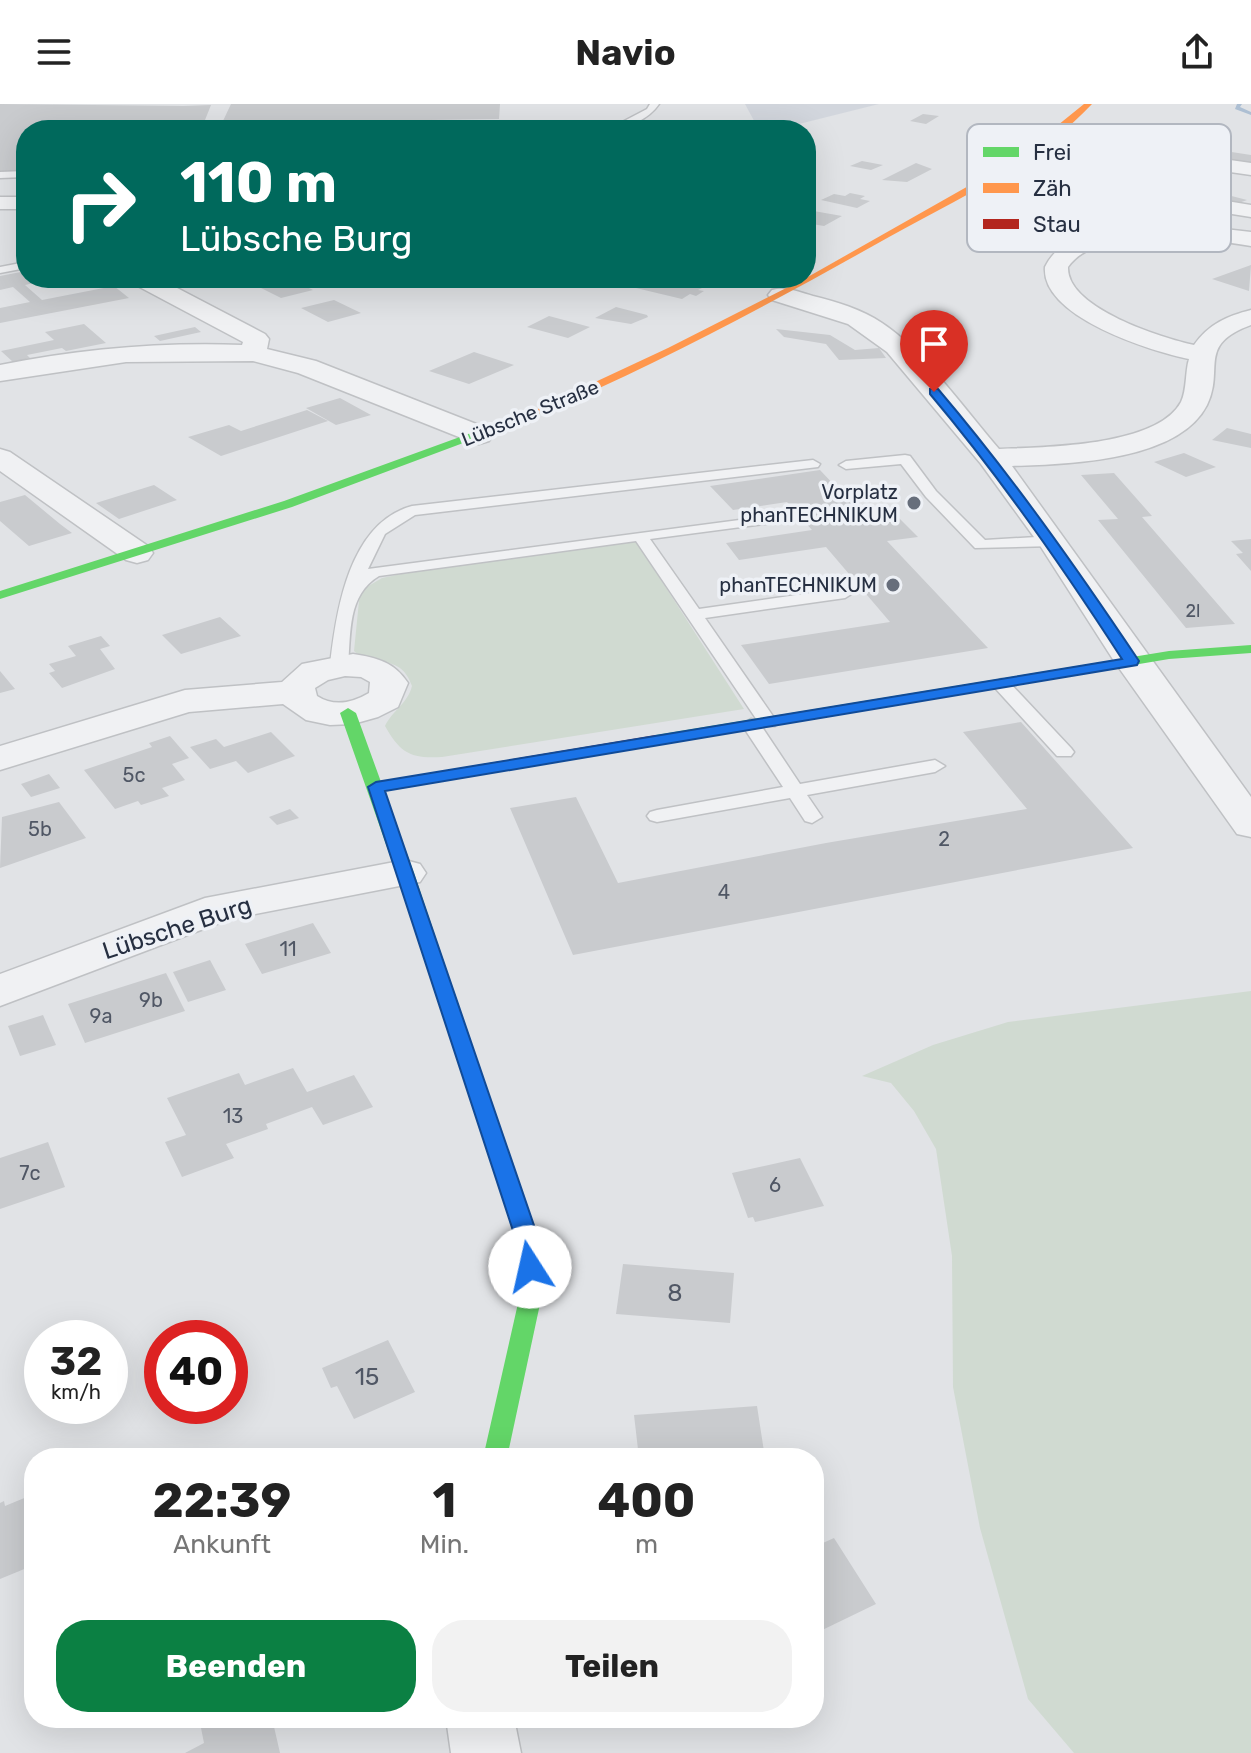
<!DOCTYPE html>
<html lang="de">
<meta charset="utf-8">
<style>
body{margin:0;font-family:Rubik,sans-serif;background:#f2f2f2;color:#222;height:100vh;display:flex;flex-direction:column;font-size:30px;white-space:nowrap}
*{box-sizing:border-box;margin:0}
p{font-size:26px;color:#767676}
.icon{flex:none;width:44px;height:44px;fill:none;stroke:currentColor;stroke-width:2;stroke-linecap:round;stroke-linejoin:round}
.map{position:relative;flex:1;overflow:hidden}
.panel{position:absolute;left:24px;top:1344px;width:800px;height:280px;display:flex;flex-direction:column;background:#fff;border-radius:32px;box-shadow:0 8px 32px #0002}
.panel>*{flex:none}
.top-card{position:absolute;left:16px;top:16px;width:800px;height:168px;border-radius:32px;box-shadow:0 8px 32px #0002;background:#00695c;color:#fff;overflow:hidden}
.speed{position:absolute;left:24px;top:1216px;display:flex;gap:16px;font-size:40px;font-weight:700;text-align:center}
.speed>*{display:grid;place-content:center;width:104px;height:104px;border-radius:50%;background:#fff;box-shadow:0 8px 32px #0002;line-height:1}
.speed small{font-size:20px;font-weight:400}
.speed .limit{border:12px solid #d22;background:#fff;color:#111}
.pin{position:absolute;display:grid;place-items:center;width:68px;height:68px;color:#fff;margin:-82px -34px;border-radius:50% 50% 50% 0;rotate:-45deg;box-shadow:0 0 8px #0007}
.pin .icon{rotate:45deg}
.me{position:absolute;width:88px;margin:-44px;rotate:350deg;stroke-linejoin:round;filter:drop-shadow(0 0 6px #0008)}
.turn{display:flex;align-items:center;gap:28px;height:168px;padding:0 32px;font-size:36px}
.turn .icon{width:104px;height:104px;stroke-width:2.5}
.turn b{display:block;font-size:56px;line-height:68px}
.eta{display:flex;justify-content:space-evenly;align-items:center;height:136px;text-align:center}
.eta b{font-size:48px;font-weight:700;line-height:56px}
.cta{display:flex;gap:16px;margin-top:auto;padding:16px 32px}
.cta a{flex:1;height:92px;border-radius:32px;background:#0b8043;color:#fff;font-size:32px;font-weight:700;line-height:92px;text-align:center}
.cta a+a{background:#f2f2f2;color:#222}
header{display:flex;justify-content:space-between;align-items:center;height:104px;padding:0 32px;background:#fff;font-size:36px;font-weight:700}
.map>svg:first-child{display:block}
</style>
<header><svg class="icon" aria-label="menu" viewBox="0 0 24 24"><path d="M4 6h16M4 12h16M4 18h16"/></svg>Navio<svg class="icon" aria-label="share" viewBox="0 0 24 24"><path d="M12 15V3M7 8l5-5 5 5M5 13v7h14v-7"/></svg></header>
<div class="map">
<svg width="1251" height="1649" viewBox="0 0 1251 1649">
<rect width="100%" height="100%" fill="#e1e3e6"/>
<path fill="#d2d6dd" d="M745 0H879L775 26H759Z"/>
<path fill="#d0dad1" d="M636 437 744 605 442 653C411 655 400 649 385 622 392 607 408 599 412 582 401 548 371 564 354 547L360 487 382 474 401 470Z
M1251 887V1649H1074L1028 1595 980 1424 953 1283 952 1152 936 1045 914 1007 891 979 862 972 933 941 1008 918Z"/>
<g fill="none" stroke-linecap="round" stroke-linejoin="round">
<path fill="#adbfd3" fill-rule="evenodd" d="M1237 0H1242L1240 3 1251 8V11L1235 5Z"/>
</g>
<path fill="#c9cbce" d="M0 0 184 2 211 1 201 26H26V67H0Z
M231 0H500L499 15 222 19Z
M923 10 939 12 926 20 910 17Z
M1186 41 1251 51V61L1177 47Z
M862 57 883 61 871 66 850 62Z
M916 59 932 65 907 78 882 76Z
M1216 88 1247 96 1236 100 1204 92Z
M850 89 865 92 860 95 870 97 857 104 821 96 834 90 845 92Z
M806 107 808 106 842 112 824 122 806 119Z
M1251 161 1249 187 1212 175Z
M26 167V174H56L25 181 42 196 114 182 129 194 0 219V204L30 198 13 183 0 186V172Z
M284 174H289L313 186 281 194 255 181Z
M664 174H672L706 182 698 186 704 187 696 192 690 190 682 195 636 184Z
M334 196 361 209 328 218 301 204Z
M616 203 647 211 648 213 631 220 595 214Z
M549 212 590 223 568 234 527 223Z
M84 220 106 239 66 247 62 244 27 251 30 254 13 258 1 247 54 236 45 228Z
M195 223 201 228 160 237 154 232Z
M776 225 830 231 855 246 879 244 886 254 839 256 826 240 784 233Z
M474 248 514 261 469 280 429 267Z
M340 294 371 311 336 321 306 304Z
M307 306 328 317 221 352 188 333 229 321 241 327Z
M1227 324 1251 330V344L1212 336Z
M1184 349 1216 363 1186 373 1154 358Z
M820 366 869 418 898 413 918 433 887 437 988 544 769 580 741 541 890 518 826 443 739 456 726 439 812 426 787 398 733 406 710 382Z
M1114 369 1152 412 1142 413 1235 520 1186 524 1098 416 1118 415 1081 371Z
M154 381 177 396 119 415 96 399Z
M25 391 60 420 72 429 29 442 0 417V398Z
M1251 435V467L1236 450 1243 449 1231 437Z
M220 513 241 532 181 550 162 531Z
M101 532 110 542 100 545 115 565 62 584 49 569 55 567 49 560 76 552 68 542Z
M0 567 15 585 0 589Z
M1021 618 1133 744 573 851 510 704 576 693 618 779 826 739 1027 705 963 628Z
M271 628 295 652 248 669 236 657 210 665 190 643 216 635 224 643Z
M170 632 189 654 172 660 185 676 162 684 169 692 141 701 138 697 115 705 84 666 152 643 149 639Z
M49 670 60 684 31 693 21 680Z
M59 698 86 734 0 764 2 713Z
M290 705 299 714 277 721 269 713Z
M313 819 331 849 262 870 245 840Z
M210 856 226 886 188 898 173 868Z
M166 869 185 907 85 939 68 900Z
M43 911 56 941 20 952 8 922Z
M293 964 307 988 354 971 373 1003 323 1021 312 1003 266 1020 268 1025 226 1040 234 1054 182 1073 165 1038 186 1031 167 994 239 969 245 981Z
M48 1038 65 1083 0 1105V1054Z
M800 1054 824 1102 755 1118 753 1113 748 1114 732 1069Z
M623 1160 734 1169 730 1219 616 1210Z
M388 1236 415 1288 354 1315 337 1282 331 1284 322 1264Z
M757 1302 765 1354H639L634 1311Z
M34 1390V1461L0 1475V1399L4 1397 5 1402Z
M834 1434 876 1500 814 1530V1443Z
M199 1614H272L280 1649H185L204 1639Z"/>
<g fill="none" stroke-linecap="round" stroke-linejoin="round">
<g stroke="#bfc1c4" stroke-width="3">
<path id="lane" d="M650 0H659C649 15 626 26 607 26L647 5Z
M26 67V73L0 74V68Z
M26 158V164L0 169V163Z
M905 351 910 352 936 387 985 436 1053 432 1061 437 1053 442 975 444 926 393 901 360 846 365 839 361 846 357Z
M813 356 820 360 818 363 415 411 385 430 368 465 785 410 788 413 780 418 650 435 699 505 845 484 853 489 845 494 705 514 777 618 775 622H761L636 437 379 472C347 491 351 529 348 562L339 567 330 562C336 507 349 419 412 402Z
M1001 575 1007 576 1071 644 1074 648 1071 652H1057L995 584 992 580Z
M751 615 758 617 800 680 935 656 945 662 935 668 807 691 822 713 812 719 805 717 790 694 657 718 650 716 647 712 650 708 657 706 783 683 742 621Z"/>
</g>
<g stroke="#bfc1c4" stroke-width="3">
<path id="street" d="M1027 46 1081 61 1127 49 1160 46 1251 59V71L1160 58 1104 67 1196 92 1251 101V113L1194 104 1020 56 1017 52 1020 48Z
M0 93H26V105H0Z
M1148 121 1207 123 1251 128V142C1203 134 1099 119 1068 163 1066 204 1162 234 1194 241 1209 220 1227 212 1251 206V221C1196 241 1225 265 1207 301 1178 358 1066 360 1012 362L1251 693V733L1237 730 1114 557 1039 440 981 360 887 248 848 220 772 196 768 191 772 186C785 182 800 188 813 192 837 198 861 205 882 219 921 244 967 308 999 345 1043 343 1157 343 1181 298 1187 286 1185 268 1189 255 1151 247 1041 213 1045 163 1063 126 1111 124 1148 121Z
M128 174H158L265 230 269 235 267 245 316 257 489 325 493 331 489 337 479 340 469 337 298 269 253 257 126 258 0 277V261C80 245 161 238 242 241L243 238 132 179Z
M0 345 10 348 148 442 153 449 148 456 137 459 126 456 0 367Z
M353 550C378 554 394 558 408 579L398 603 378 613 353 620 330 621 306 616 283 600 189 608 0 666V642L185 586 282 578 302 560ZM345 572 361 573 370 578 369 589C352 599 334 603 317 592L315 584 328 576Z
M405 756 420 760 426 769 420 778 230 815 0 902V870L205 794Z
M446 1614H514L521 1649H451Z"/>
</g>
<use href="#lane" fill="#f0f1f3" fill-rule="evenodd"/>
<use href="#street" fill="#f0f1f3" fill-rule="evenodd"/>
<path fill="#63d668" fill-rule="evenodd" d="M537 305 541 306V310L292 403 0 495V487L284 397Z
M1251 541V549L1169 555 656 641 648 636 656 631 1169 547Z
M348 604 356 609 414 769 539 1139 543 1186 507 1354H483L521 1186 517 1139 396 769 340 609Z"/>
<path fill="#ff974d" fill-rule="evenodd" d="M1084 0H1092C1036 60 959 94 889 133 775 197 661 259 541 310L531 308 668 244 806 174 1016 55Z"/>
<path fill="#b3261e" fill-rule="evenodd" d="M656 631 662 633 664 636 662 639 376 688 368 683 376 678Z"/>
</g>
<path fill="#1a73e8" stroke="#114b97" stroke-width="2" d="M930 285H938C1012 372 1076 463 1139 557L1137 561 385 687 540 1139 542 1163 538 1169 530 1171 522 1169 517 1139 368 683 376 678 1122 555C1062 462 1001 374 930 290Z"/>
<g fill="#676e7b" stroke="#eef1f6" stroke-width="3">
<circle cx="914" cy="399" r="8"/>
<circle cx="893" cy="481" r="8"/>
</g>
<g text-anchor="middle" stroke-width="7" stroke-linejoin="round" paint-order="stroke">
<g font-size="18" fill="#505765">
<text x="1193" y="513">2l</text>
</g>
<g font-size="20" fill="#262f41" stroke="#eef1f6">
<text transform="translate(530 309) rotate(-22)" y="7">Lübsche Straße</text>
</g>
<g font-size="20" fill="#262f41" stroke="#eef1f6" text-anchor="end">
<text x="898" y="395">Vorplatz<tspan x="898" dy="23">phanTECHNIKUM</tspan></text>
<text x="877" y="488">phanTECHNIKUM</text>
</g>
<g font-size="20" fill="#505765">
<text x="134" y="678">5c</text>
<text x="40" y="732">5b</text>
<text x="944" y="742">2</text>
<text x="724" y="795">4</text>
<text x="288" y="852">11</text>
<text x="151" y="903">9b</text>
<text x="101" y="919">9a</text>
<text x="233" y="1019">13</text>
<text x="30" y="1076">7c</text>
<text x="775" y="1088">6</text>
</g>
<g font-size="24" fill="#262f41" stroke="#eef1f6">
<text transform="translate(177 824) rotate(-18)" y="8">Lübsche Burg</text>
</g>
<g font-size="24" fill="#505765">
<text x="675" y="1197">8</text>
<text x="367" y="1281">15</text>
</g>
</g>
<rect x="967" y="20" width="264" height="128" rx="12" fill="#eef1f6" stroke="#b2b7c0" stroke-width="2"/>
<rect x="983" y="43" width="36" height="10" fill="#63d668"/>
<rect x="983" y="79" width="36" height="10" fill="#ff974d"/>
<rect x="983" y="115" width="36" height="10" fill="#b3261e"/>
<g font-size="22" fill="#262f41">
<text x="1033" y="56">Frei</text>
<text x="1033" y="92">Zäh</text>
<text x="1033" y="128">Stau</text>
</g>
</svg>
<div class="speed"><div>32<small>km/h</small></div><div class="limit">40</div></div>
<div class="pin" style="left:934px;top:288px;background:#d93025"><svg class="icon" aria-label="arrive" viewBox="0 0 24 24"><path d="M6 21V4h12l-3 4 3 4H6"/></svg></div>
<svg class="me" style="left:530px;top:1163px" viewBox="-20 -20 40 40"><circle r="19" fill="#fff"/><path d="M0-13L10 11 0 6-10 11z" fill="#1a73e8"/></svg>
<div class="top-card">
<div class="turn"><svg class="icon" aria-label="right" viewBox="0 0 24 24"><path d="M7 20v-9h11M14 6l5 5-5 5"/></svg><div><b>110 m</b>Lübsche Burg</div></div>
</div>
<section class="panel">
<div class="eta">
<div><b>22:39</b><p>Ankunft</p></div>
<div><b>1</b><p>Min.</p></div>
<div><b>400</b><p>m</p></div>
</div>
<div class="cta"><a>Beenden</a><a>Teilen</a></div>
</section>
</div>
